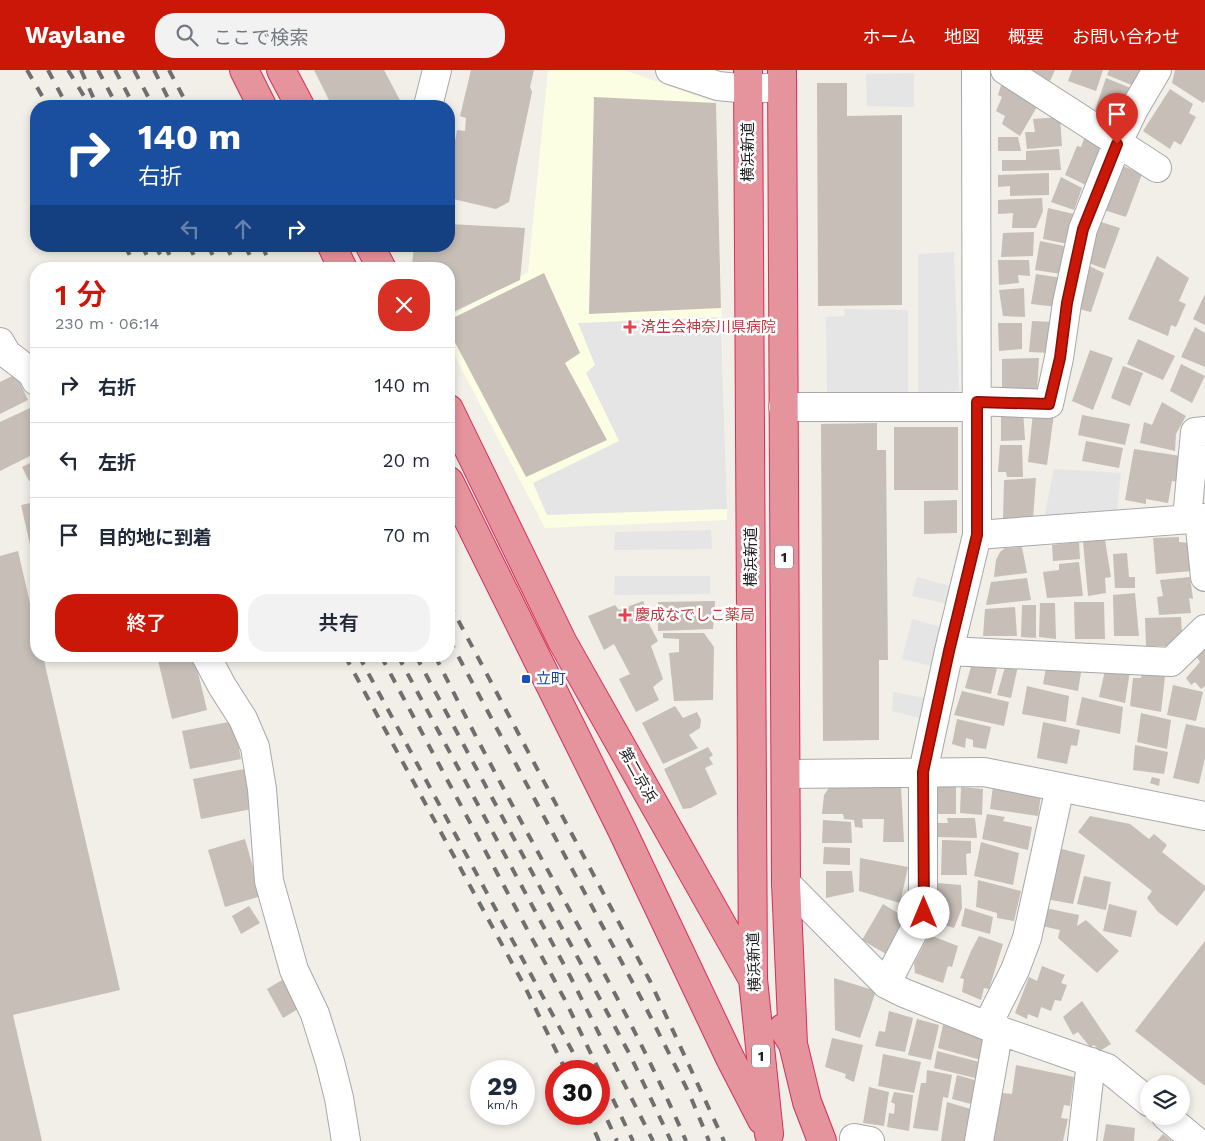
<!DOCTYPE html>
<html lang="ja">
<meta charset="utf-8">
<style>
body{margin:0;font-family:"Work Sans","Noto Sans JP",sans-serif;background:#f2f2f3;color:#1f2937;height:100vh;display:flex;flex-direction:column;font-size:19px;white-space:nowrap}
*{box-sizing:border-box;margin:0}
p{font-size:16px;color:#747a83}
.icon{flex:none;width:28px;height:28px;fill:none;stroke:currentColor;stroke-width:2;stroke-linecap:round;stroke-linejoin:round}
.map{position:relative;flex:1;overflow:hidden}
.side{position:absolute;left:30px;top:192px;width:425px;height:400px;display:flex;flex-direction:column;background:#fff;border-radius:20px;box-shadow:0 2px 8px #0003}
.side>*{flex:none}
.hud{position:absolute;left:30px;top:30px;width:425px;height:152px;border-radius:20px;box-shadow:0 2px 8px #0003;background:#1a4fa0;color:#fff;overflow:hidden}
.controls{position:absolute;left:1140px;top:1005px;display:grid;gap:10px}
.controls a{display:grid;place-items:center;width:50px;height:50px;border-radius:50%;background:#fff;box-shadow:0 2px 8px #0003;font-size:25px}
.speed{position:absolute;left:470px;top:990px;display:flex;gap:10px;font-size:25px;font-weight:700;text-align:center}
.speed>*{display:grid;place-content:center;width:65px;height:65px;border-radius:50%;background:#fff;box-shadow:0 2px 8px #0003;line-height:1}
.speed small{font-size:12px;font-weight:400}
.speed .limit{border:8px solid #d22;background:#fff;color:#111}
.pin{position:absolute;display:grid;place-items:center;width:42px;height:42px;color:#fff;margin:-51px -21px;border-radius:50% 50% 50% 0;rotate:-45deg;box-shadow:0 0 5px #0007}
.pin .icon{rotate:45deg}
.me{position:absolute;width:55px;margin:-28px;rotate:0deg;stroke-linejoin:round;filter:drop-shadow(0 0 4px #0008)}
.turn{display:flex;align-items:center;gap:18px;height:105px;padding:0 25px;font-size:22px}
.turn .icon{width:65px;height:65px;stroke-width:2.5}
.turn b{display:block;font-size:35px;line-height:42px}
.lanes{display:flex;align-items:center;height:48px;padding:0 25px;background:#0003;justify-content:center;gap:25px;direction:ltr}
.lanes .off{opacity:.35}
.round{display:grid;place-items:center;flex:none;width:52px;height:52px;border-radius:20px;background:#f2f2f3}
.headline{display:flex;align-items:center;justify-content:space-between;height:85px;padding:0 25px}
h1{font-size:30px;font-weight:600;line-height:38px;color:#cb1707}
.cta{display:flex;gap:10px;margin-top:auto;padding:10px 25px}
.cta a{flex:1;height:58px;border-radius:20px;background:#cb1707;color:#fff;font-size:20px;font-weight:600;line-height:58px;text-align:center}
.cta a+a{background:#f2f2f3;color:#1f2937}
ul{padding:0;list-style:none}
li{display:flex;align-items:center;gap:15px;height:75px;padding:0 25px;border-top:1px solid #e0e1e3}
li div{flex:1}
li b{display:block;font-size:19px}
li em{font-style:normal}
header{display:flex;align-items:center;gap:30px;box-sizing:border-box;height:70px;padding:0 25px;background:#cb1707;color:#fff}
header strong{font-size:24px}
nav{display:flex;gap:28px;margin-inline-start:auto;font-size:18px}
.search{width:350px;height:45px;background:#f2f2f3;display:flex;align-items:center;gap:12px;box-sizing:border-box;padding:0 18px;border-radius:20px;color:#747a83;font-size:19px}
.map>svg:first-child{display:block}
</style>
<header>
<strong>Waylane</strong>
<div class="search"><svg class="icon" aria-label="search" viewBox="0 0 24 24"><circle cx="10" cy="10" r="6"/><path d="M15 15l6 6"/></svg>ここで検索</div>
<nav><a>ホーム</a><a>地図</a><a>概要</a><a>お問い合わせ</a></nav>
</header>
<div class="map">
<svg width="1205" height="1071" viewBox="0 0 1205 1071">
<rect width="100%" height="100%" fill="#f1efe8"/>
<path fill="#fcfee4" d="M548 0H624L716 33 727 450 545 458 449 275V247L528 202Z"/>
<path fill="#e5e5e5" d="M914 3V37L867 36 866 4Z
M954 182 959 321 918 325V184Z
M844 239 908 240V322L827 324 826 247 845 246Z
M721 247 727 439 547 445 533 413 619 371 586 303 595 295 578 253Z
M1054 399 1121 403 1117 441 1044 448Z
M711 460 712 479 614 480 615 462Z
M615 506H710V524L614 525Z
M917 507 950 516 947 534 912 526Z
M912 549 940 557 932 596 902 589Z
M893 622 925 628 919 648 892 641Z"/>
<path fill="#c6beb7" d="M314 0H384L403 36H332Z
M471 0H534L530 17 532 22 509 132 496 139 449 128V103L457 60 465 61 466 48 460 46Z
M1028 0H1055L1050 11Z
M1072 0H1103L1096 21 1068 11Z
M1109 0H1140L1134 16 1107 5Z
M1175 0H1205V30L1203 33 1172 13Z
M1106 8 1133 19 1121 49 1095 40Z
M1003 9 1041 30 1020 66 1002 54 1005 46 996 41 1002 27 998 25Z
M817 13H847V46L902 45V235L818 236Z
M1170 19 1193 34 1189 43 1196 47 1181 75 1174 71 1170 79 1143 61Z
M594 27 716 33 721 238 589 244Z
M1060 47 1062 76 1027 79 1025 62H1035L1033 49Z
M1085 66 1107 75 1088 116 1065 105 1077 76 1081 77Z
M998 67H1018L1021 81H998Z
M1059 79 1061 100 1002 101V90H1026V81Z
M1121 95 1142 104 1126 147 1104 140Z
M1049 103V125L1010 126V116L998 117V105Z
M1061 107 1082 118 1074 140 1051 132Z
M1042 128 1043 141 1036 158H1012L1013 143 998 144V130Z
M1048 138 1074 144 1068 174 1043 169Z
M1101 152 1120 158 1105 199 1086 192Z
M449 154 525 158 520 210 449 244V199H414L412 195 414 176H449Z
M1034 162 1033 186 1001 187 1003 163Z
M1040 171 1064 176 1061 204 1035 200Z
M1157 186 1189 208 1179 231 1186 234 1176 257 1171 255 1168 266 1128 249Z
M998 190H1029L1030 206 1018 205 1019 213 999 215Z
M1087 195 1104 203 1091 242 1079 239Z
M544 203 580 283 565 293 607 370 526 407 449 261V250Z
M1036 204 1062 208 1057 237 1031 234Z
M1024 218 1025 247 1003 246 999 220Z
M1205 224V255L1193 249Z
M1032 251 1053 252 1051 283 1029 282Z
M998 253H1022V279L999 281Z
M1195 257 1205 263V297L1181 287Z
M1138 269 1175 286 1163 310 1127 294Z
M1090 280 1113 288 1093 340 1072 331Z
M1039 288 1037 322 1002 324V289Z
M1181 294 1205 306 1192 333 1170 321Z
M1123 296 1143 303 1130 336 1111 328Z
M16 304 28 330 0 344V312Z
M1162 332 1186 346 1176 364 1175 381 1140 373 1144 352 1152 355Z
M30 338 36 351V383L0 401V352Z
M1023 340 1025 370 1001 371V342Z
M1033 342 1054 344 1047 395 1028 392Z
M1082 345 1130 354 1125 375 1078 365Z
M877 353V380H886L888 590H879V670L823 671 821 354Z
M894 357H958V420H894Z
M1086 371 1123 378 1119 398 1082 391Z
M1000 375H1022L1023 407H1007L1006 402H998Z
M1134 379 1181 386 1178 412 1172 411 1168 433 1146 429V434L1125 430Z
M36 390V407L29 411 22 397Z
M1036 408 1033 449 1003 450 1004 410Z
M957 430V463L924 464V431Z
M36 432V478L31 479 21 435Z
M1179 467V472L1191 473 1193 501 1156 504 1153 468Z
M1105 470 1111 507 1105 508 1106 523 1088 526 1083 471Z
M1079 472 1080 489 1053 491 1052 475Z
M1022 477 1027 503 994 507 996 490 1000 482 1005 478Z
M18 481 36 559V586H43L120 920 13 945 42 1071H0V486Z
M1127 483 1129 507H1135V518H1115L1113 484Z
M1079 492 1083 526 1047 528 1043 502 1059 500V494Z
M1190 507 1193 529 1189 528 1191 543 1159 545 1157 527 1163 526 1160 510Z
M1027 508 1031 530 986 535 991 512Z
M1135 523 1139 566H1114L1113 525Z
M643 531 653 550 649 554 658 571 651 576 663 609 653 617 659 630 636 642 619 609 630 604 614 574 604 580 588 546 615 535 619 540Z
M715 531 713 559 658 561V532Z
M1074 532H1104L1105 569H1075Z
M1040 533H1055L1056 569 1039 567Z
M1022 535H1036V568L1021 567Z
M1015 537 1017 566H983L985 539Z
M1181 547 1182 564 1167 576H1146L1145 548Z
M663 563H704L714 577 713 630 674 631 669 583 679 582V569L663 568Z
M1205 572V616L1201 619 1195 612 1191 615 1186 608 1200 592 1192 580Z
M157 586H194L207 640 172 649Z
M1007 590 1019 591 1011 628 997 625Z
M972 593 997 598 991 624 965 618Z
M1047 593 1082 597 1078 621 1043 614Z
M1143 595 1166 598 1161 642 1130 636 1133 608H1141Z
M1106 596 1130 601 1125 633 1099 627Z
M1173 615 1203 622 1196 651 1167 645Z
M1027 616 1069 626 1066 652 1022 644Z
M962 621 1009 632 1004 656 954 645Z
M1082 627 1123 637 1120 664 1076 655Z
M675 636 683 648 697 642 701 650 700 658 689 665 698 678 663 694 642 653Z
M1141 643 1171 650 1167 679 1137 672Z
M957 649 991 657 986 679 973 677V670L966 668 965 678 952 674Z
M234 651 241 689 190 699 182 661Z
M1043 652 1080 660 1077 676 1071 675 1067 694 1037 688Z
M1186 654 1205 658V688L1199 714 1173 708Z
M1135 675 1168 682 1164 704 1133 700Z
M708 677 713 685 709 688 713 694 705 698 717 724 691 738 683 739 664 699Z
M244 699 252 739 201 749 193 709Z
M1152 707 1160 709 1159 716 1150 713Z
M831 715 901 717 904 772H883L884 749H862L863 758 855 757 854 750 844 749 843 744H822L824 725Z
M937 716 956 717V744H935Z
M993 716 1041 725 1038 746 990 739Z
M961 717 983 719 982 745 960 743Z
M987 744 1005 747 1003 751 1032 757 1028 780 982 769Z
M1090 746 1130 754 1149 769 1154 764 1167 775 1162 782 1205 816V820L1177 856 1158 842 1147 828 1152 821 1078 762Z
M947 748H975L977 768 938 767 937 753H948Z
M823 750 851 752 852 773H822Z
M245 769 261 826 225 837 208 780Z
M942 770 971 771V783L966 784 967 805H941Z
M981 772 1019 783 1013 815 974 806Z
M824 777 850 778V795L823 794Z
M1058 778 1085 785 1073 834 1046 829Z
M860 788 908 797 900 833 859 821Z
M826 801H852L854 822 826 828Z
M1084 806 1111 812 1106 840 1077 834Z
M978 810 1021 821 1014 851 997 848V843L976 837Z
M937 813 961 815 962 838 954 858 935 852Z
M883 834 906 848 886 884 862 870Z
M1109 834 1137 841 1131 867 1103 861Z
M249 836 260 853 241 864 232 846Z
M965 838 993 847 990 864 961 856Z
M1045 838 1079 845 1077 856 1086 850 1119 881 1097 903 1058 868 1060 860 1042 856Z
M929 865 958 876 952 897 948 896 943 913 915 903 914 893Z
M979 866 1003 874 989 919 984 918 981 930 962 922 964 909 960 908 971 881Z
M1205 871V1016L1135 961Z
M1042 896 1065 905 1061 913 1067 915 1061 931 1055 930 1051 941 1041 937 1038 948 1028 944 1027 949 1015 943 1029 907 1037 911Z
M287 907 303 936 283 948 267 919Z
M834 908 876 921 860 968 835 960Z
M1082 931 1111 974 1100 981 1094 975 1090 977 1078 962 1073 965 1063 947Z
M889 941 913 948 905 982 875 976 879 961 885 962Z
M917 949 939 955 931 990 908 985Z
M943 955 985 966 981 990 938 978Z
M832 968 863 975 854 1012 845 1008 846 1004 825 997Z
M937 981 983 993 979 1009 934 998Z
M883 984 921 992 914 1023 878 1016Z
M1016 995 1074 1007 1070 1036 1064 1035 1061 1048 1068 1049 1063 1071H992L1002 1023 1012 1024Z
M927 1000 952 1005 948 1028 943 1027 938 1061 913 1058 921 1013H926Z
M957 1005 978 1011 975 1035 952 1029Z
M869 1017 889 1022 884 1056 863 1053Z
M894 1022 913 1025 909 1061 887 1057 889 1043 894 1044 895 1034 891 1032Z
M947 1032 974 1040 970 1071H941Z
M1106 1054 1135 1058 1134 1071H1103Z
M1163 1064 1172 1071H1157Z"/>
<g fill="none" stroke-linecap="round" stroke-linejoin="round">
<g stroke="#a8a8a8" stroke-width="30">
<path id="minor" d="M670 0 718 16 748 19 782 17
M1005 0 1157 98
M428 36 437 0
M0 272 7 284 32 303 36 311
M977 331 1049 334 1059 288 1067 233 1083 159 1117 74 1134 39 1157 0
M783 337H977
M1199 448 1205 507
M1187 449 1195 362 1205 361
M977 465 1205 448
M949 581 1171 592 1205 559
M206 586 222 616 243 649 255 677 262 719 269 811 294 900 315 944 330 992 339 1028 346 1071
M786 704 984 702 1205 746
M786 813 886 914 904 923 987 956 1107 998 1149 1032
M886 914 923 843V702L949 581 977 465 976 0
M987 956 1015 900 1027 868 1060 717
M1166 1046 1196 1071
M854 1068 870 1071
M979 1071 999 959
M1082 1071 1091 992"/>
</g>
<g stroke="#d62f5a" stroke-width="30">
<path id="highway" d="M244 0 262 36
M281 0 300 36
M748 0 753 909 769 1064
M782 0 786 813 793 974
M332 176 343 199
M370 176 382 199
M449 339 562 571 751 906
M449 411 622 760 730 988 762 1050
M783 958 793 974 807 1032 822 1071"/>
</g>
<use href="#minor" stroke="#fff" stroke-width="28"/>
<use href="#highway" stroke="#e5939c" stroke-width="28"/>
<path stroke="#6f6f6f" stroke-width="4" stroke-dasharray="10 10" stroke-linecap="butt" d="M27 0 48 36
M48 0 67 36
M68 0 90 36
M81 0 97 36
M98 0 117 36
M115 0 134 36
M134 0 153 36
M154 0 172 36
M169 0 188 36
M125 176 137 199
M142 176 154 199
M155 176 169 199
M165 176 175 196
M189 176 201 199
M208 176 220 199
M226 176 238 199
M245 176 257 199
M262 176 273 199
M449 533 650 911 724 1071
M449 569 642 930 689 1023 709 1071
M345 586 524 915 566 1001
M359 586 583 1001
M381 586 566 932 633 1071
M398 586 570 906 653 1071
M416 586 630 985 671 1071
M435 586C453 621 470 656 489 691 555 818 630 940 686 1071
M599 1032 617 1071
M587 1044 599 1071"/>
</g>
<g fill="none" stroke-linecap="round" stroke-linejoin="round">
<g stroke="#840f05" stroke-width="12">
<path id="route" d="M924 843 923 702 949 581 977 465V332L1049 334 1060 288 1067 233 1083 159 1117 74"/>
</g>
<use href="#route" stroke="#cb1707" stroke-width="9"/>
</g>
<g fill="#e0444e" stroke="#fff" stroke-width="2">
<path d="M627.5 249.5h5v5h5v5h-5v5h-5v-5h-5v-5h5z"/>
<path d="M622.5 537.5h5v5h5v5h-5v5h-5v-5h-5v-5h5z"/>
</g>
<rect fill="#1a4fb4" stroke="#fff" stroke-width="2" x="521" y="604" width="10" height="10" rx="2.5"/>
<g text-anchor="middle" stroke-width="5" stroke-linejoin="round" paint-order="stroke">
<g fill="#fff" stroke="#646464" stroke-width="1">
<rect x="775" y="475.5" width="18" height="23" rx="4"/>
<rect x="752" y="974.5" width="18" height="23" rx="4"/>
</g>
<g font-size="14" font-weight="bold" fill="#212121">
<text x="784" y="492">1</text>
<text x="761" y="991">1</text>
</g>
<g font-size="15" fill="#212121" stroke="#fff">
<text transform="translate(748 82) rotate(-90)" y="5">横浜新道</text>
<text transform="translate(751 487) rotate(-90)" y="5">横浜新道</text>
<text transform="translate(638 705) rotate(61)" y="5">第二京浜</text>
<text transform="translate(754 892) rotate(-92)" y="5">横浜新道</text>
</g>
<g font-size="15" fill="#be3a42" stroke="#fff" text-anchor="start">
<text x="641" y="262">済生会神奈川県病院</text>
<text x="635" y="550">慶成なでしこ薬局</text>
</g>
<g font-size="15" fill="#164399" stroke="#fff" text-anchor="start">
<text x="536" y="614">立町</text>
</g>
</g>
</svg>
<div class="controls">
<a><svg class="icon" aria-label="layers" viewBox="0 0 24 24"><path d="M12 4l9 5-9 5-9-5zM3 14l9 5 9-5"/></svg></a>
</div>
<div class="speed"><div>29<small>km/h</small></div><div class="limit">30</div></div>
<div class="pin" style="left:1117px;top:74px;background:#d93025"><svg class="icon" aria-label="arrive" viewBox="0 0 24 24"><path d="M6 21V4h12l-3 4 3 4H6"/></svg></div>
<svg class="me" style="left:924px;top:843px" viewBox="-20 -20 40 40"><circle r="19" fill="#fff"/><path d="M0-13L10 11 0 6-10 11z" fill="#cb1707"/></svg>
<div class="hud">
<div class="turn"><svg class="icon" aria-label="right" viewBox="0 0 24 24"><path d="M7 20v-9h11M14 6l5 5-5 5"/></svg><div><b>140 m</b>右折</div></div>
<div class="lanes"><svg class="icon off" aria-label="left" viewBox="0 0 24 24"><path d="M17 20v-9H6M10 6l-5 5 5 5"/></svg><svg class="icon off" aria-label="ahead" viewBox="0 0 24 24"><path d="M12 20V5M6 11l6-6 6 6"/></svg><svg class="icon" aria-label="right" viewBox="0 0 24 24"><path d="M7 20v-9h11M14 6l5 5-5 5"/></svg></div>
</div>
<section class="side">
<div class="headline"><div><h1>1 分</h1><p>230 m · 06:14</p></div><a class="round" style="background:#d93025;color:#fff"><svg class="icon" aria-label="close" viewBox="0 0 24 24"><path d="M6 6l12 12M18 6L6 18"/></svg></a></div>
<ul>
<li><svg class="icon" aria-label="right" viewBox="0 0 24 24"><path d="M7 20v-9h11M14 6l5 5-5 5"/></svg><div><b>右折</b></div><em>140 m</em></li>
<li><svg class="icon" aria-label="left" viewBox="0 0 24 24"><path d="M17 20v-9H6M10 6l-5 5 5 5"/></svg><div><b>左折</b></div><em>20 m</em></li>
<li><svg class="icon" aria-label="arrive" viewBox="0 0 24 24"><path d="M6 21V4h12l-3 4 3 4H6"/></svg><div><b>目的地に到着</b></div><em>70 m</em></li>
</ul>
<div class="cta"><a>終了</a><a>共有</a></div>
</section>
</div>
